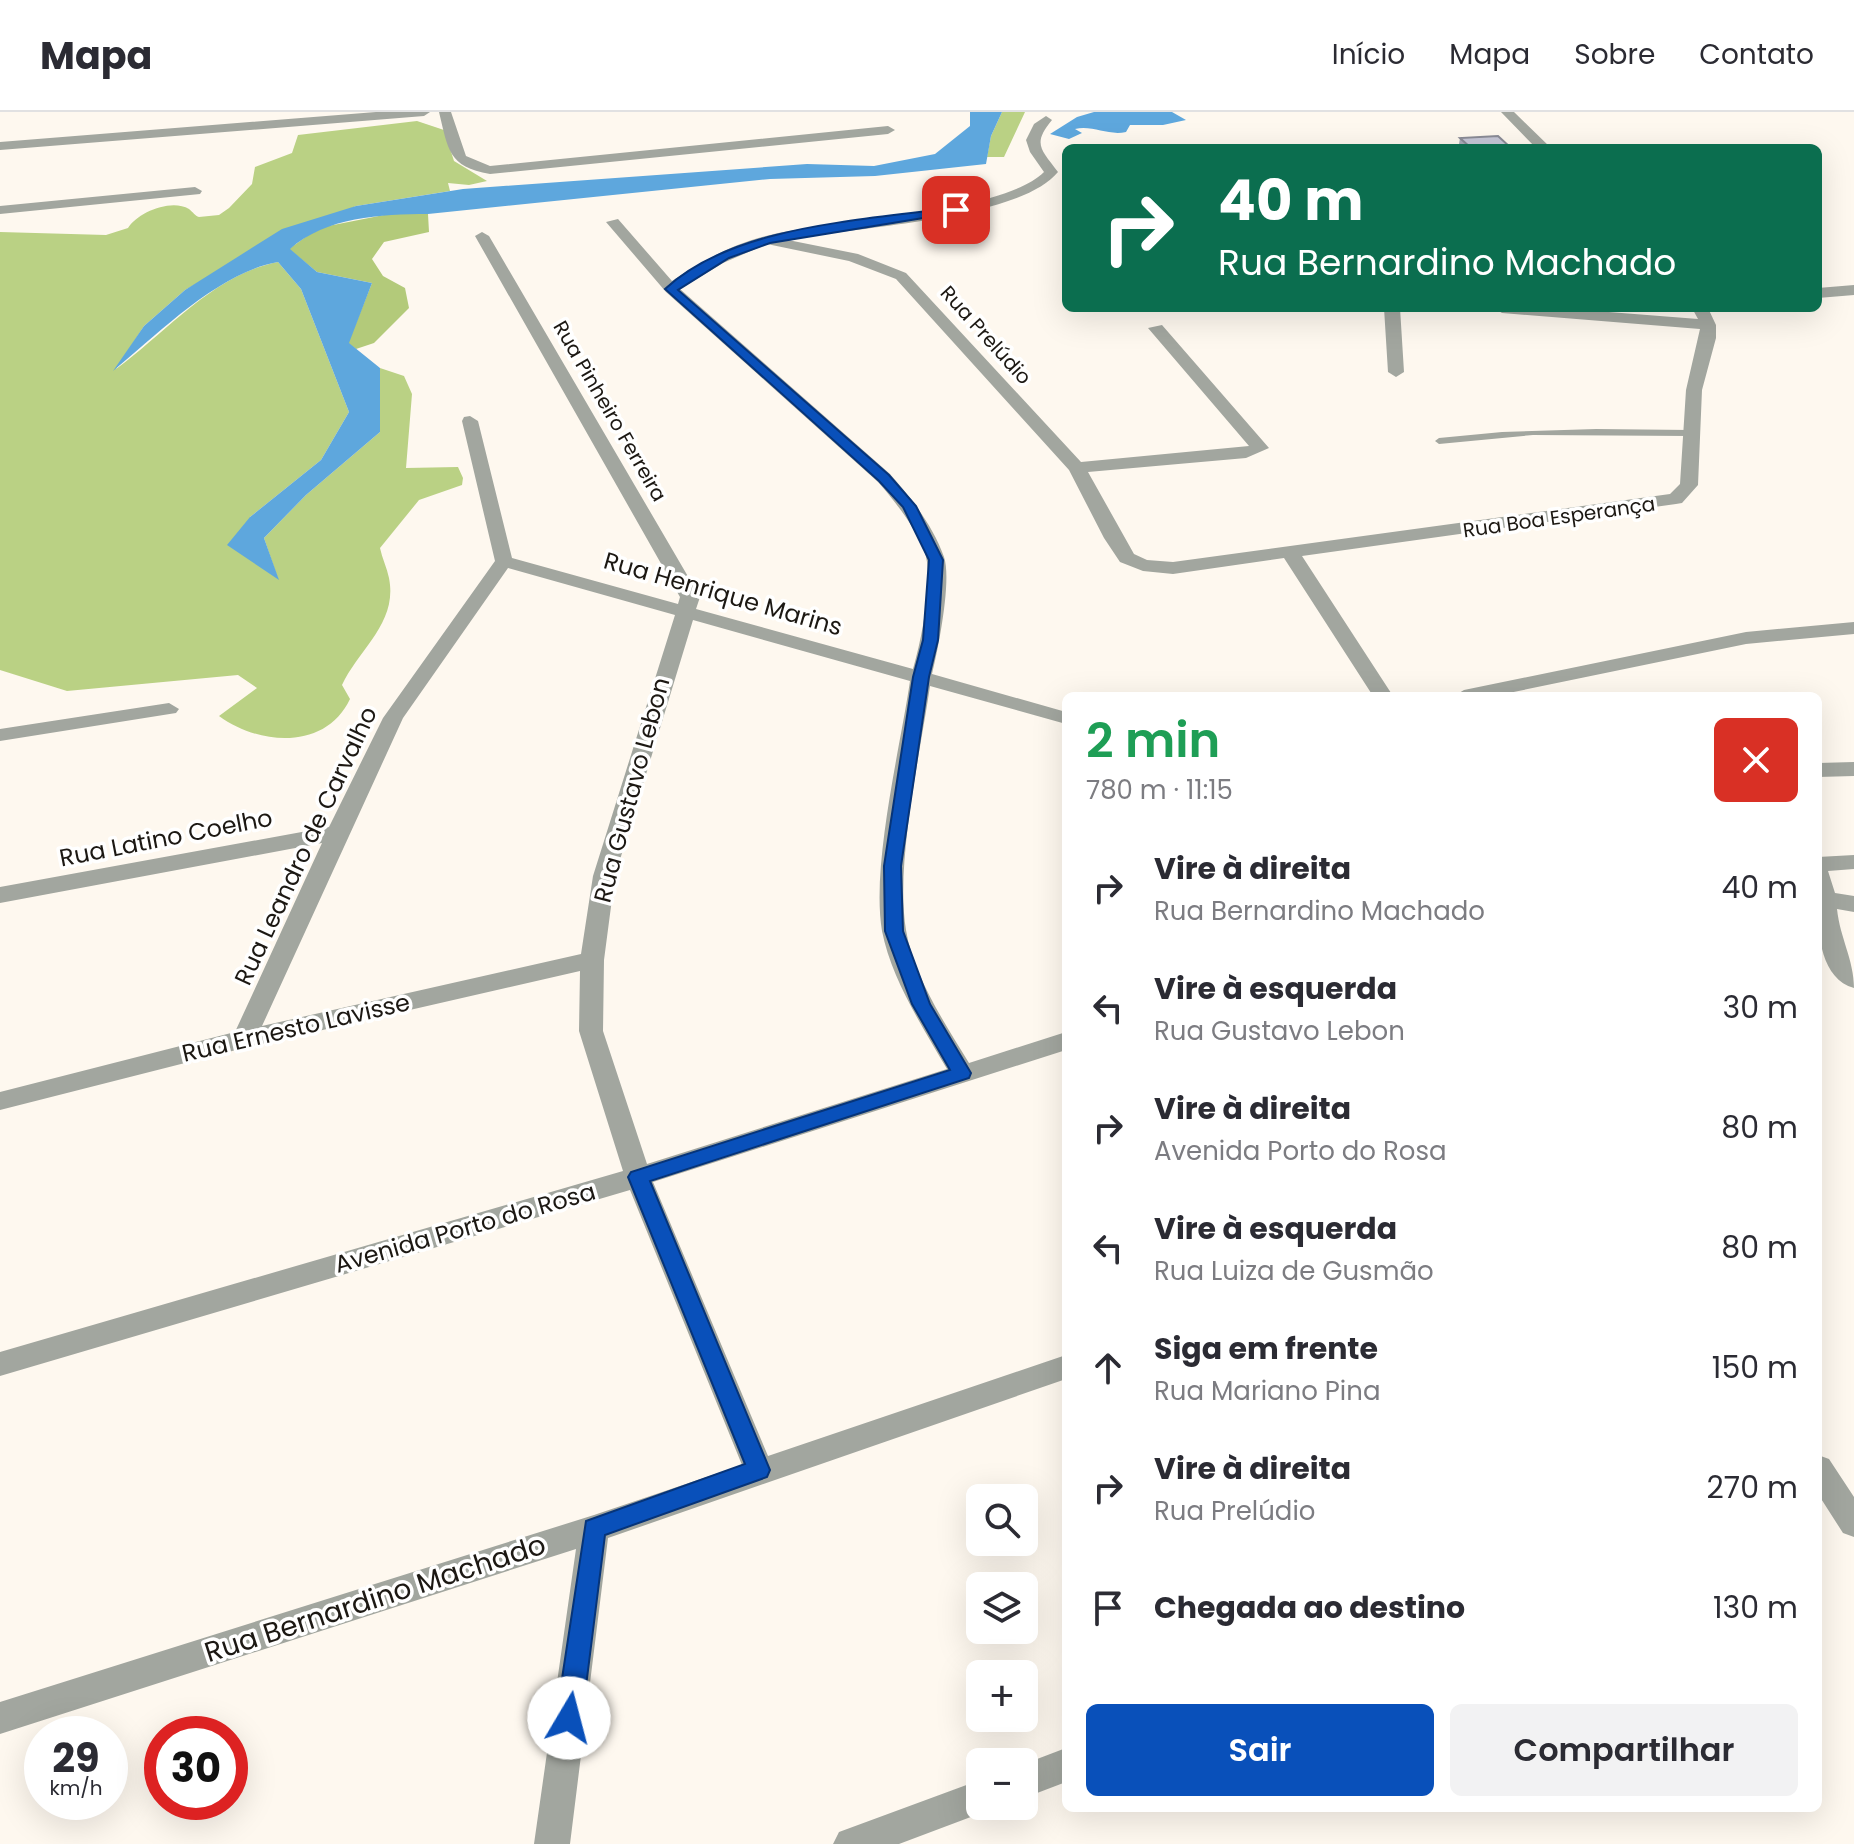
<!DOCTYPE html>
<html lang="pt">
<meta charset="utf-8">
<style>
body{margin:0;font-family:Poppins,sans-serif;background:#f2f2f3;color:#2b2b33;height:100vh;display:flex;flex-direction:column;font-size:30px;white-space:nowrap}
*{box-sizing:border-box;margin:0}
p{font-size:26px;color:#7c7c81}
.icon{flex:none;width:44px;height:44px;fill:none;stroke:currentColor;stroke-width:2;stroke-linecap:round;stroke-linejoin:round}
.map{position:relative;flex:1;overflow:hidden}
.sheet{position:absolute;left:1062px;top:580px;width:760px;height:1120px;display:flex;flex-direction:column;background:#fff;border-radius:12px;box-shadow:0 8px 32px #0002}
.sheet>*{flex:none}
.top-card{position:absolute;left:1062px;top:32px;width:760px;height:168px;border-radius:12px;box-shadow:0 8px 32px #0002;background:#0b6e4f;color:#fff;overflow:hidden}
.tools{position:absolute;left:966px;top:1372px;display:grid;gap:16px}
.tools a{display:grid;place-items:center;width:72px;height:72px;border-radius:12px;background:#fff;box-shadow:0 8px 32px #0002;font-size:40px}
.speed{position:absolute;left:24px;top:1604px;display:flex;gap:16px;font-size:40px;font-weight:700;text-align:center}
.speed>*{display:grid;place-content:center;width:104px;height:104px;border-radius:50%;background:#fff;box-shadow:0 8px 32px #0002;line-height:1}
.speed small{font-size:20px;font-weight:400}
.speed .limit{border:12px solid #d22;background:#fff;color:#111}
.pin{position:absolute;display:grid;place-items:center;width:68px;height:68px;color:#fff;margin:-34px;border-radius:16px;box-shadow:0 4px 12px #0006}
.me{position:absolute;width:88px;margin:-44px;rotate:8deg;stroke-linejoin:round;filter:drop-shadow(0 0 6px #0008)}
.turn{display:flex;align-items:center;gap:28px;height:168px;padding:0 24px;font-size:36px}
.turn .icon{width:104px;height:104px;stroke-width:2.5}
.turn b{display:block;font-size:56px;line-height:68px}
.round{display:grid;place-items:center;flex:none;width:84px;height:84px;border-radius:12px;background:#f2f2f3}
.head{display:flex;align-items:center;justify-content:space-between;height:136px;padding:0 24px}
h1{font-size:48px;font-weight:600;line-height:60px;color:#1e9e55}
.cta{display:flex;gap:16px;margin-top:auto;padding:16px 24px}
.cta a{flex:1;height:92px;border-radius:12px;background:#0950ba;color:#fff;font-size:32px;font-weight:600;line-height:92px;text-align:center}
.cta a+a{background:#f2f2f3;color:#2b2b33}
ul{padding:0;list-style:none}
li{display:flex;align-items:center;gap:24px;height:120px;padding:0 24px}
li div{flex:1}
li b{display:block;font-size:30px}
li em{font-style:normal}
header{display:flex;align-items:center;gap:48px;box-sizing:border-box;height:112px;padding:0 40px;background:#fff;border-bottom:2px solid #e1e1e2}
header strong{font-size:38px}
nav{display:flex;gap:44px;margin-inline-start:auto;font-size:28px}
.map>svg:first-child{display:block}
</style>
<header>
<strong>Mapa</strong>
<nav><a>Início</a><a>Mapa</a><a>Sobre</a><a>Contato</a></nav>
</header>
<div class="map">
<svg width="1854" height="1732" viewBox="0 0 1854 1732">
<rect width="100%" height="100%" fill="#fef8ef"/>
<path fill="#bad184" d="M1002 0H1025L1004 45H987L991 24Z
M417 9 444 18 454 49 487 69 469 73 448 71 450 79 356 94 235 150 185 178 144 214 116 257C167 220 214 162 278 150L301 177 349 300 321 348 250 405 278 467 264 426 306 383 380 320V256L404 264 412 282 406 356 458 355 463 366 462 373 419 388 380 436C382 446 387 456 389 466 398 511 359 537 342 573L350 587C326 638 260 634 219 604L257 576 238 563 67 579 0 558V120L106 123 128 116C137 101 171 86 189 97 193 100 195 104 199 105L219 103 229 96 252 72 255 55 292 41 298 23Z"/>
<path fill="#b3ca7a" d="M389 102H428L429 120 384 130 372 147 383 164 405 176 409 196 374 231 356 237 348 231 372 171 317 160 289 137 318 116Z"/>
<path fill="#5ea7dd" d="M970 0H1002L991 24 986 52 875 64 770 67 428 102C381 102 326 105 290 137L317 160 372 171 349 231 380 256V320L306 383 264 426 279 468 227 433 250 405 321 348 349 300 301 177 278 150C219 160 159 221 113 259L144 214 185 178 282 117 356 94 463 77 807 52 874 54 935 42 970 14Z
M1094 0H1172L1186 8 1163 13H1130L1126 20C1108 24 1093 13 1075 17L1082 21 1069 27 1050 22 1077 5Z"/>
<g fill="none" stroke-linecap="round" stroke-linejoin="round">
<path fill="#a2a69f" fill-rule="evenodd" d="M1596 317 1690 318 1694 321 1690 324 1533 323 1439 332 1435 329 1439 326 1502 320Z"/>
<path fill="#a2a69f" fill-rule="evenodd" d="M376 0H430L424 4 0 38V30Z
M439 0H451L466 44 490 54 888 14 895 18 888 22 490 62C448 55 448 37 439 0Z
M1501 0H1514L1551 36H1536Z
M1046 4 1052 8C1032 32 1041 37 1058 60 1019 108 851 115 788 128L858 142 906 161 1081 350 1249 334 1148 216 1162 213 1269 336 1246 346 1088 360 1134 442 1147 448 1173 450 1670 382 1680 372 1686 278 1700 217 1502 201 1494 196H1558L1698 207 1692 196H1708L1716 213V226L1702 278 1698 373 1682 391 1676 392 1302 444 1393 584H1373L1284 446 1173 462 1143 459 1120 450 1104 426 1069 358 896 167 849 149 767 132 723 151 680 177 890 362C912 387 933 414 944 445 952 468 938 538 932 562L1066 600V612L930 574C920 643 895 752 906 818 913 863 945 912 969 951L1066 920V938L653 1070 768 1344 1066 1243V1267L608 1426 570 1732H534L576 1437 0 1622V1590L594 1403 742 1353 630 1078 0 1264V1240L623 1059 579 919 580 859 244 936 0 998V980L235 920 322 731 0 791V775L329 715 383 606 495 449 462 309 464 305 470 304 478 309 512 446 678 492 680 485 475 124 482 120 489 124 700 485 696 497 913 557C922 525 930 484 927 450 924 425 894 388 878 370L666 180 606 110 618 107 672 169C701 150 732 132 766 124 831 107 1000 103 1044 60L1030 40 1026 28 1034 12ZM508 456 675 503 593 764 581 842 262 914 403 606ZM693 508 910 569C900 637 871 754 882 819 891 866 923 916 947 957L647 1052 603 919 604 848 615 764Z
M195 75 202 79 200 82 0 102V94Z
M1854 173V183L1818 186V176Z
M1384 196H1400L1404 260 1396 265 1388 260Z
M1854 510V522L1746 532 1494 584H1454L1464 578 1746 520Z
M169 591 179 597 176 601 0 629V617Z
M1854 650V664L1818 665V651Z
M1854 743V757L1828 759 1835 781 1854 784V800L1837 797C1840 826 1854 848 1854 876 1808 863 1818 781 1818 745Z
M1818 1343 1829 1347 1854 1385V1425L1843 1421 1818 1382Z
M1066 1636V1670L1024 1686V1652Z
M980 1668V1694H994L992 1697 899 1732H833L839 1720Z"/>
</g>
<path fill="#a9aab8" d="M1460 26 1511 36H1463L1459 32Z"/>
<path fill="#c5c6d6" stroke="#8a8b96" stroke-width="2" d="M1498 24 1511 36H1471L1460 26Z"/>
<path fill="#0950ba" stroke="#063479" stroke-width="2" d="M956 95 960 100 770 131 729 146 678 178 889 363 916 394 943 448 938 528 929 565 901 754 903 819 930 892 971 961 969 966 650 1069 770 1358 767 1365 605 1423 582 1606 578 1615 569 1618 560 1615 556 1606 586 1409 745 1352 628 1065 631 1060 950 958 912 892 885 819 884 754 913 565 923 528 929 448 903 395 879 369 665 177C735 112 865 109 956 95Z"/>
<g text-anchor="middle" stroke-width="7" stroke-linejoin="round" paint-order="stroke">
<g font-size="20" fill="#1c1813" stroke="#fff">
<text transform="translate(986 223) rotate(48)" y="7">Rua Prelúdio</text>
<text transform="translate(610 299) rotate(60)" y="7">Rua Pinheiro Ferreira</text>
<text transform="translate(1559 405) rotate(-8)" y="7">Rua Boa Esperança</text>
</g>
<g font-size="24" fill="#1c1813" stroke="#fff">
<text transform="translate(723 482) rotate(16)" y="8">Rua Henrique Marins</text>
<text transform="translate(632 678) rotate(-75)" y="8">Rua Gustavo Lebon</text>
<text transform="translate(166 726) rotate(-11)" y="8">Rua Latino Coelho</text>
<text transform="translate(306 734) rotate(-65)" y="8">Rua Leandro de Carvalho</text>
<text transform="translate(296 916) rotate(-13)" y="8">Rua Ernesto Lavisse</text>
<text transform="translate(465 1116) rotate(-16)" y="8">Avenida Porto do Rosa</text>
</g>
<g font-size="28" fill="#1c1813" stroke="#fff">
<text transform="translate(375 1486) rotate(-18)" y="10">Rua Bernardino Machado</text>
</g>
</g>
</svg>
<div class="tools">
<a><svg class="icon" aria-label="search" viewBox="0 0 24 24"><circle cx="10" cy="10" r="6"/><path d="M15 15l6 6"/></svg></a>
<a><svg class="icon" aria-label="layers" viewBox="0 0 24 24"><path d="M12 4l9 5-9 5-9-5zM3 14l9 5 9-5"/></svg></a>
<a>+</a>
<a>−</a>
</div>
<div class="speed"><div>29<small>km/h</small></div><div class="limit">30</div></div>
<div class="pin" style="left:956px;top:98px;background:#d93025"><svg class="icon" aria-label="arrive" viewBox="0 0 24 24"><path d="M6 21V4h12l-3 4 3 4H6"/></svg></div>
<svg class="me" style="left:569px;top:1606px" viewBox="-20 -20 40 40"><circle r="19" fill="#fff"/><path d="M0-13L10 11 0 6-10 11z" fill="#0950ba"/></svg>
<div class="top-card">
<div class="turn"><svg class="icon" aria-label="right" viewBox="0 0 24 24"><path d="M7 20v-9h11M14 6l5 5-5 5"/></svg><div><b>40 m</b>Rua Bernardino Machado</div></div>
</div>
<section class="sheet">
<div class="head"><div><h1>2 min</h1><p>780 m · 11:15</p></div><a class="round" style="background:#d93025;color:#fff"><svg class="icon" aria-label="close" viewBox="0 0 24 24"><path d="M6 6l12 12M18 6L6 18"/></svg></a></div>
<ul>
<li><svg class="icon" aria-label="right" viewBox="0 0 24 24"><path d="M7 20v-9h11M14 6l5 5-5 5"/></svg><div><b>Vire à direita</b><p>Rua Bernardino Machado</p></div><em>40 m</em></li>
<li><svg class="icon" aria-label="left" viewBox="0 0 24 24"><path d="M17 20v-9H6M10 6l-5 5 5 5"/></svg><div><b>Vire à esquerda</b><p>Rua Gustavo Lebon</p></div><em>30 m</em></li>
<li><svg class="icon" aria-label="right" viewBox="0 0 24 24"><path d="M7 20v-9h11M14 6l5 5-5 5"/></svg><div><b>Vire à direita</b><p>Avenida Porto do Rosa</p></div><em>80 m</em></li>
<li><svg class="icon" aria-label="left" viewBox="0 0 24 24"><path d="M17 20v-9H6M10 6l-5 5 5 5"/></svg><div><b>Vire à esquerda</b><p>Rua Luiza de Gusmão</p></div><em>80 m</em></li>
<li><svg class="icon" aria-label="ahead" viewBox="0 0 24 24"><path d="M12 20V5M6 11l6-6 6 6"/></svg><div><b>Siga em frente</b><p>Rua Mariano Pina</p></div><em>150 m</em></li>
<li><svg class="icon" aria-label="right" viewBox="0 0 24 24"><path d="M7 20v-9h11M14 6l5 5-5 5"/></svg><div><b>Vire à direita</b><p>Rua Prelúdio</p></div><em>270 m</em></li>
<li><svg class="icon" aria-label="arrive" viewBox="0 0 24 24"><path d="M6 21V4h12l-3 4 3 4H6"/></svg><div><b>Chegada ao destino</b></div><em>130 m</em></li>
</ul>
<div class="cta"><a>Sair</a><a>Compartilhar</a></div>
</section>
</div>
